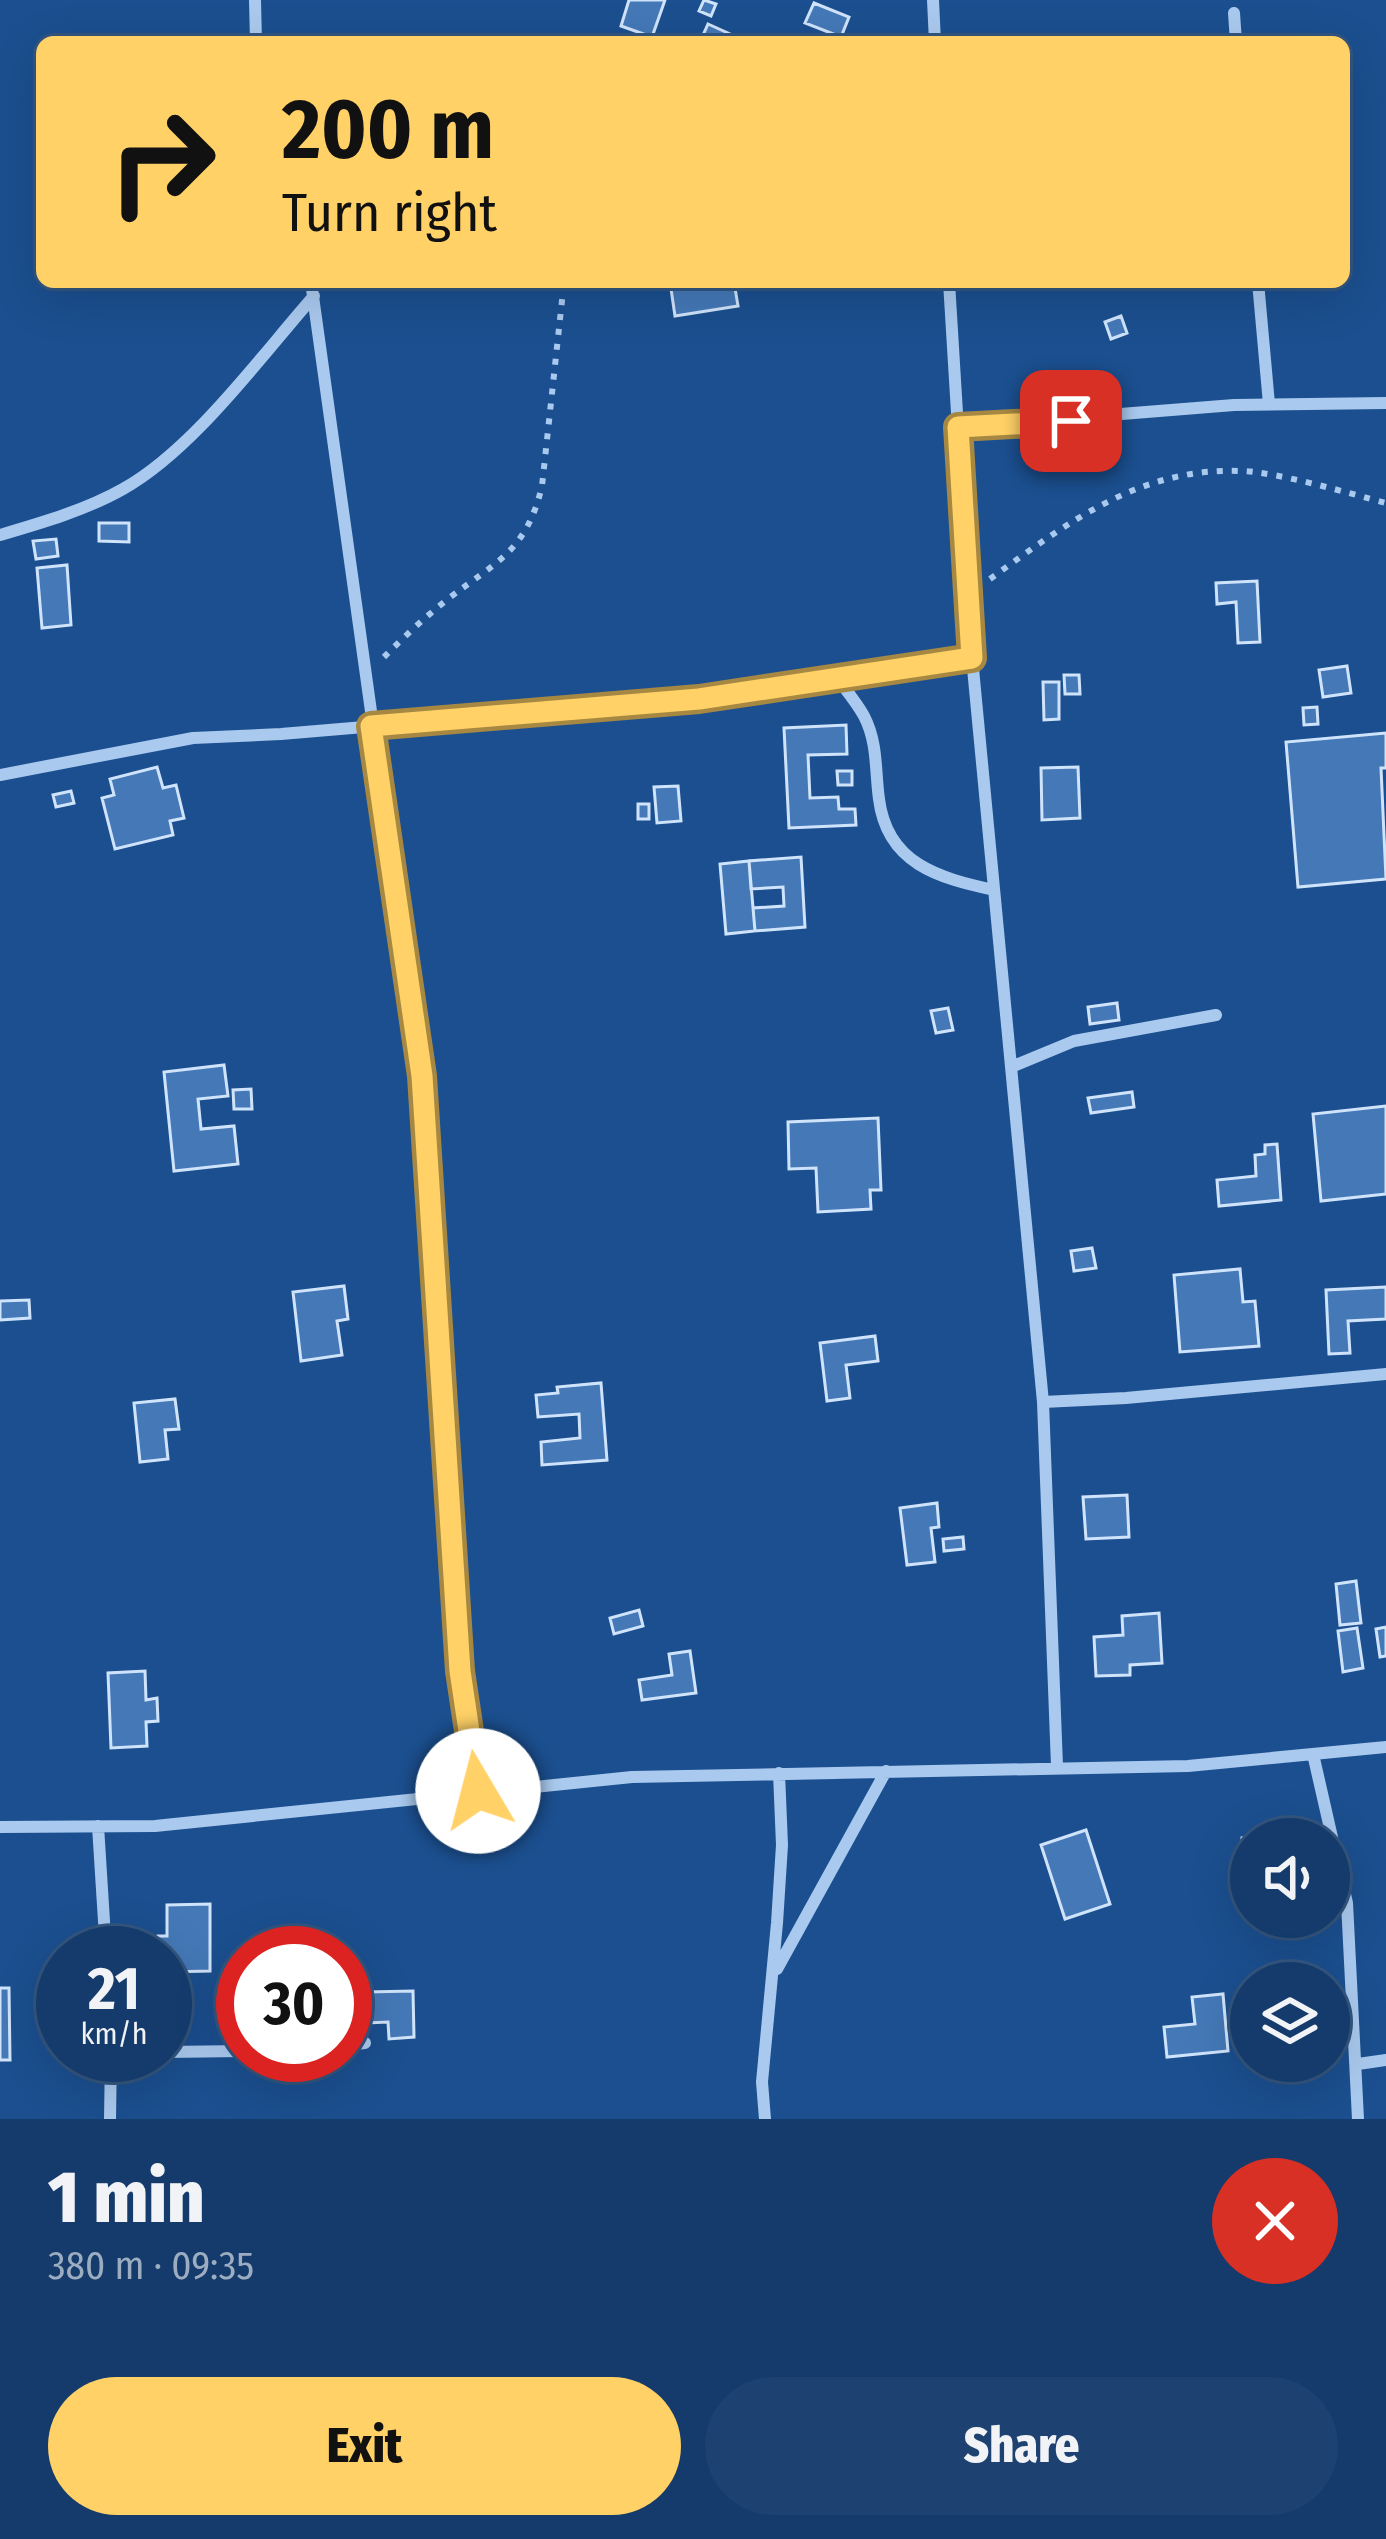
<!DOCTYPE html>
<meta charset="utf-8">
<style>
body{margin:0;font-family:"Fira Sans Condensed",sans-serif;background:#1d4271;color:#f1f3f6;height:100vh;display:flex;flex-direction:column;font-size:45px;white-space:nowrap}
*{box-sizing:border-box;margin:0}
p{font-size:39px;color:#9dadc1}
.icon{flex:none;width:66px;height:66px;fill:none;stroke:currentColor;stroke-width:2;stroke-linecap:round;stroke-linejoin:round}
.map{position:relative;height:2119px;overflow:hidden}
.side{display:flex;flex-direction:column;background:#143b6b;flex:1}
.side>*{flex:none}
.guide{position:absolute;left:36px;top:36px;width:1314px;height:252px;border-radius:18px;box-shadow:0 12px 48px #0002,0 0 0 3px #33557e;background:#ffd166;color:#111;overflow:hidden}
.buttons{position:absolute;left:1230px;top:1818px;display:grid;gap:24px}
.buttons a{display:grid;place-items:center;width:120px;height:120px;border-radius:50%;background:#143b6b;box-shadow:0 12px 48px #0002,0 0 0 3px #33557e;font-size:60px}
.speed{position:absolute;left:36px;top:1926px;display:flex;gap:24px;font-size:60px;font-weight:700;text-align:center}
.speed>*{display:grid;place-content:center;width:156px;height:156px;border-radius:50%;background:#143b6b;box-shadow:0 12px 48px #0002,0 0 0 3px #33557e;line-height:1}
.speed small{font-size:30px;font-weight:400}
.speed .limit{border:18px solid #d22;background:#fff;color:#111}
.pin{position:absolute;display:grid;place-items:center;width:102px;height:102px;color:#fff;margin:-51px;border-radius:24px;box-shadow:0 6px 18px #0006}
.me{position:absolute;width:132px;margin:-66px;rotate:352deg;stroke-linejoin:round;filter:drop-shadow(0 0 9px #0008)}
.turn{display:flex;align-items:center;gap:42px;height:252px;padding:0 48px;font-size:54px}
.turn .icon{width:156px;height:156px;stroke-width:2.5}
.turn b{display:block;font-size:84px;line-height:102px}
.round{display:grid;place-items:center;flex:none;width:126px;height:126px;border-radius:63px;background:#1d4271}
.summary{display:flex;align-items:center;justify-content:space-between;height:204px;padding:0 48px}
h1{font-size:72px;font-weight:800;line-height:90px}
.primary-button{display:flex;gap:24px;margin-top:auto;padding:24px 48px}
.primary-button a{flex:1;height:138px;border-radius:72px;background:#ffd166;color:#111;font-size:48px;font-weight:800;line-height:138px;text-align:center}
.primary-button a+a{background:#1d4271;color:#f1f3f6}
.map>svg:first-child{display:block}
</style>
<div class="map">
<svg width="1386" height="2119" viewBox="0 0 1386 2119">
<rect width="100%" height="100%" fill="#1b4f8f"/>
<path fill="#4478b7" stroke="#cfe3fa" stroke-width="3" d="M629 0H665L652 37 621 26Z
M704 0 716 4 711 16 699 11Z
M814 3 849 17 841 37 805 23Z
M708 24 730 34 726 42H700Z
M670 282H734L738 306 675 316Z
M1121 316 1127 333 1111 339 1105 322Z
M99 523H129V542L99 541Z
M56 539 58 556 36 559 33 541Z
M67 565 71 625 42 628 37 568Z
M1257 581 1260 642 1238 643 1236 602 1217 604 1216 583Z
M1347 666 1351 693 1323 697 1319 670Z
M1064 675H1079L1080 694H1065Z
M1043 682H1059V719L1044 720Z
M1317 707 1318 724 1304 725 1303 708Z
M846 725 847 754 808 755 810 798 838 797 839 809H855L856 825 789 828 784 728Z
M1386 733V768H1381L1386 879 1298 887 1286 742Z
M157 767 163 788 176 785 184 818 170 821 173 835 115 849 102 798 114 795 110 779Z
M1078 767 1080 818 1042 820 1041 768Z
M837 771H852V785H838Z
M678 786 681 821 657 823 654 787Z
M71 791 74 803 56 807 53 795Z
M638 804H649V819H638Z
M801 857 805 927 755 931 753 908 784 906 783 887 751 889 749 861Z
M749 861 755 931 726 934 720 864Z
M1117 1003 1119 1020 1090 1024 1088 1007Z
M948 1008 953 1030 936 1033 931 1011Z
M224 1065 228 1096 198 1099 201 1129 234 1126 238 1164 174 1171 164 1072Z
M251 1089 252 1109H234L233 1090Z
M1132 1092 1134 1107 1091 1113 1088 1098Z
M1386 1106V1194L1321 1201 1313 1114Z
M878 1118 881 1190H870L871 1209 818 1212 816 1168 789 1169 788 1122Z
M1277 1144 1281 1200 1219 1206 1217 1180 1256 1176 1255 1155 1265 1154V1145Z
M1092 1248 1096 1268 1074 1271 1071 1251Z
M1240 1269 1243 1302 1255 1301 1259 1346 1180 1352 1174 1275Z
M344 1286 348 1319 337 1321 342 1355 301 1361 293 1292Z
M1386 1287V1319L1348 1321 1350 1353 1329 1354 1326 1290Z
M29 1300 30 1318 0 1320V1301Z
M875 1336 878 1361 846 1365 850 1398 827 1401 820 1343Z
M601 1383 607 1460 542 1465 541 1442 580 1438 579 1414 538 1417 536 1395 558 1393 557 1387Z
M175 1399 179 1429 165 1430 168 1459 140 1462 134 1403Z
M1127 1495 1129 1537 1086 1539 1083 1497Z
M937 1503 939 1527 931 1528 935 1562 907 1565 900 1508Z
M963 1537 964 1549 944 1551 943 1539Z
M1356 1581 1361 1623 1340 1625 1336 1584Z
M639 1610 643 1626 614 1634 610 1618Z
M1159 1613 1162 1663 1130 1665V1675L1096 1676 1094 1637 1123 1635 1122 1616Z
M1386 1627V1656L1380 1657 1376 1629Z
M1357 1628 1363 1668 1343 1672 1338 1631Z
M690 1651 696 1693 642 1700 639 1680 672 1675 669 1654Z
M145 1671 146 1700 157 1698 158 1721 146 1722 147 1746 111 1748 108 1673Z
M1086 1830 1110 1904 1065 1919 1041 1845Z
M1270 1837 1251 1839V1884H1243L1242 1838Z
M210 1904V1971L165 1972V1953H159L158 1936H167V1905Z
M0 1988H9L10 2060H0Z
M413 1991 414 2037 389 2039 388 2022 367 2023 366 1992Z
M1223 1994 1228 2051 1167 2057 1164 2027 1195 2024 1192 1997Z"/>
<g fill="none" stroke-linecap="round" stroke-linejoin="round">
<path stroke="#a9c9ee" stroke-width="6" stroke-dasharray="6 9" stroke-linecap="butt" d="M990 579C1067 523 1140 467 1241 471 1277 472 1348 493 1386 503
M384 657C404 637 425 617 448 599 497 561 526 552 542 486L564 282"/>
<path stroke="#a9c9ee" stroke-width="12" d="M255 0 256 42
M933 0 935 42
M1234 13 1236 42
M311 282 422 1076 460 1671 478 1791
M949 282 972 658 1043 1402 1057 1766
M1258 282 1269 404
M958 427 1234 405 1386 403
M0 535C41 523 86 510 123 489 193 450 261 356 314 296
M837 678C846 690 857 703 864 716 878 743 875 771 879 799 887 864 939 878 994 890
M0 775 193 738 281 734 699 699 972 658
M1011 1067 1074 1041 1216 1015
M1043 1402 1126 1398 1386 1374
M1313 1754 1347 1903 1358 2119
M98 1826 106 1953
M0 1827 155 1826 632 1777 1188 1766 1386 1747
M777 1969 886 1771
M345 2045 365 2043
M165 2052 243 2051
M1358 2064 1386 2060
M110 2119 111 2055
M765 2119 762 2082 777 1923 782 1845 779 1773"/>
</g>
<g fill="none" stroke-linecap="round" stroke-linejoin="round">
<g stroke="#a68842" stroke-width="30">
<path id="route" d="M478 1791 460 1671 422 1076 371 726 699 699 972 658 958 427 1071 421"/>
</g>
<use href="#route" stroke="#ffd166" stroke-width="21"/>
</g>
</svg>
<div class="buttons">
<a><svg class="icon" aria-label="sound" viewBox="0 0 24 24"><path d="M4 9h4l5-4v14l-5-4H4zM17 9q2 3 0 6"/></svg></a>
<a><svg class="icon" aria-label="layers" viewBox="0 0 24 24"><path d="M12 4l9 5-9 5-9-5zM3 14l9 5 9-5"/></svg></a>
</div>
<div class="speed"><div>21<small>km/h</small></div><div class="limit">30</div></div>
<div class="pin" style="left:1071px;top:421px;background:#d93025"><svg class="icon" aria-label="arrive" viewBox="0 0 24 24"><path d="M6 21V4h12l-3 4 3 4H6"/></svg></div>
<svg class="me" style="left:478px;top:1791px" viewBox="-20 -20 40 40"><circle r="19" fill="#fff"/><path d="M0-13L10 11 0 6-10 11z" fill="#ffd166"/></svg>
<div class="guide">
<div class="turn"><svg class="icon" aria-label="right" viewBox="0 0 24 24"><path d="M7 20v-9h11M14 6l5 5-5 5"/></svg><div><b>200 m</b>Turn right</div></div>
</div>
</div>
<section class="side">
<div class="summary"><div><h1>1 min</h1><p>380 m · 09:35</p></div><a class="round" style="background:#d93025;color:#fff"><svg class="icon" aria-label="close" viewBox="0 0 24 24"><path d="M6 6l12 12M18 6L6 18"/></svg></a></div>
<div class="primary-button"><a>Exit</a><a>Share</a></div>
</section>
